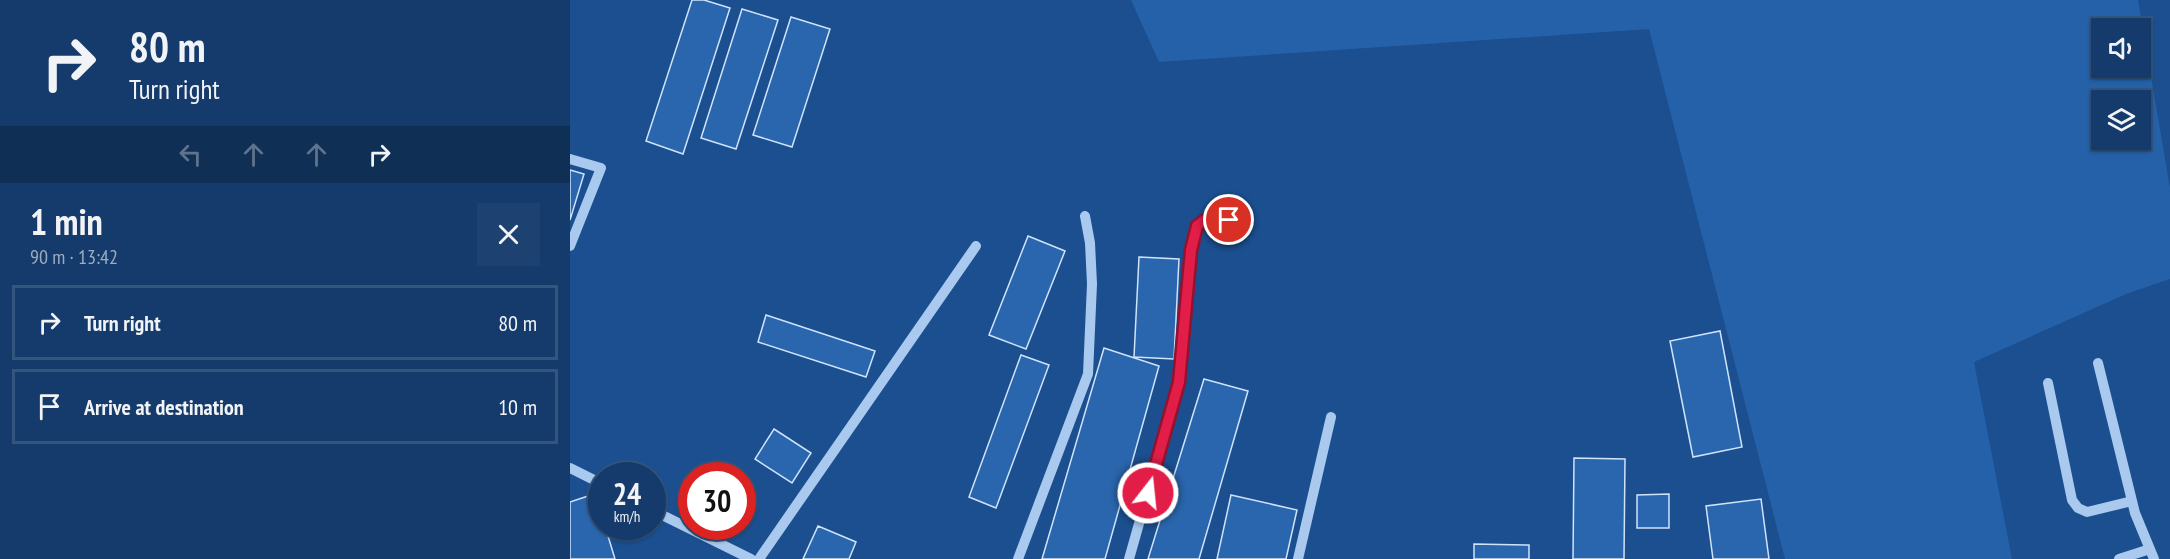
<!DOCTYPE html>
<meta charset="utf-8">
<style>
body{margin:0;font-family:"PT Sans Narrow",sans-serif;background:#1d4271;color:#f1f3f6;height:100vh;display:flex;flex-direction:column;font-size:22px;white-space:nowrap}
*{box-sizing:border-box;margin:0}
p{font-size:20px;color:#9dadc1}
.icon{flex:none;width:33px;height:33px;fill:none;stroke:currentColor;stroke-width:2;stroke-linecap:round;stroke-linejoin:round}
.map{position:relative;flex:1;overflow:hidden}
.details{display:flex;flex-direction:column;background:#143b6b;width:570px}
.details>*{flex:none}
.hud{background:#143b6b;color:#f1f3f6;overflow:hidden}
.buttons{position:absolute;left:1521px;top:18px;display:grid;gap:12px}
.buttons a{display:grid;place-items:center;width:60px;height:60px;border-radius:0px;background:#143b6b;box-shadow:0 2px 4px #0004,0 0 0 2px #33557e;font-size:30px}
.speed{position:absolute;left:18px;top:462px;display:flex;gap:12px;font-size:30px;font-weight:700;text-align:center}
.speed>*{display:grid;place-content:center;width:78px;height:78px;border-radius:50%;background:#143b6b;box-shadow:0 2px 4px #0004,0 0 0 2px #33557e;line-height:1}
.speed small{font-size:15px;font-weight:400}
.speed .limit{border:9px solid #d22;background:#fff;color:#111}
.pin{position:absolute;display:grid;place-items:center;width:51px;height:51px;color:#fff;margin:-26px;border:3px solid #fff;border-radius:50%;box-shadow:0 2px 6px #0007}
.me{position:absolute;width:66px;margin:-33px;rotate:16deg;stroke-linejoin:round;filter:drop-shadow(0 0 4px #0008)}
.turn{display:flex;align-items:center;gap:21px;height:126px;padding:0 30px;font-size:27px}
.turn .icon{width:78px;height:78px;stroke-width:2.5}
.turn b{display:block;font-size:42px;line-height:51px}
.lanes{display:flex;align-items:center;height:57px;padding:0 30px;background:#0003;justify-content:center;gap:30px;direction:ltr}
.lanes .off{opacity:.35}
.round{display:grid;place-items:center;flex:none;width:63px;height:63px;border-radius:0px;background:#1d4271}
.overview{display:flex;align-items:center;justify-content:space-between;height:102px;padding:0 30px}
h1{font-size:36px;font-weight:700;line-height:45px}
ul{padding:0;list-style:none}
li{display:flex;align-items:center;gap:18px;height:75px;margin:0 12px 9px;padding:0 18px;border:3px solid #33557e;border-radius:0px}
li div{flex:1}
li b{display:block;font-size:22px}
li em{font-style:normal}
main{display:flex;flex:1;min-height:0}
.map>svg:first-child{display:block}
</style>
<main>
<section class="details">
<div class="hud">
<div class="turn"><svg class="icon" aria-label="right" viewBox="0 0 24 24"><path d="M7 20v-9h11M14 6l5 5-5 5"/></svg><div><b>80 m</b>Turn right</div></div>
<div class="lanes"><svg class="icon off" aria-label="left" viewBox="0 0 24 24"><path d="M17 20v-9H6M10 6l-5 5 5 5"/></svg><svg class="icon off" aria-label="ahead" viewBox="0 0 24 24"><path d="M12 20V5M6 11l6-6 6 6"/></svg><svg class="icon off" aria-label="ahead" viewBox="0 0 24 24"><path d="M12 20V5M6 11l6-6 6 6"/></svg><svg class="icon" aria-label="right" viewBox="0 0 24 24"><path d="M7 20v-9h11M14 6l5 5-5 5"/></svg></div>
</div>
<div class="overview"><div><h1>1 min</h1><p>90 m · 13:42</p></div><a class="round"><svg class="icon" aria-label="close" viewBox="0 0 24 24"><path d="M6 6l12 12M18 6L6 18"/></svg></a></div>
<ul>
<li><svg class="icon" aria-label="right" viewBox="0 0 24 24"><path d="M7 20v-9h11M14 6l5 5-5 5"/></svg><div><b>Turn right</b></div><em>80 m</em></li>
<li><svg class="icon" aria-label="arrive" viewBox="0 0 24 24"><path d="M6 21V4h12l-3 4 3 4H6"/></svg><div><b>Arrive at destination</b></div><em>10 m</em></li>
</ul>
</section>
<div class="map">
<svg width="1600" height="559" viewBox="0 0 1600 559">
<rect width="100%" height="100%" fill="#1b4f8f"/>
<path fill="#2461a8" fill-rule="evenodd" d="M561 0H1568L1600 188V279L1556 294 1404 362 1442 559H1215L1079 29 589 62ZM1532 28H1570V68H1532ZM1532 100H1570V140H1532Z"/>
<path fill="#2a66ad" stroke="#cfe3fa" stroke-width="1.5" d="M122 0H134L160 8 113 154 76 141Z
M172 9 208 20 166 149 131 138Z
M221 17 260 29 222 147 183 135Z
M0 170 14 174 0 220Z
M458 236 495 251 456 349 419 335Z
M569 257 609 259 604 359 564 357Z
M196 315 305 351 296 377 188 342Z
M1150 331 1172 447 1123 457 1100 341Z
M534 348 589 366 535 559H472Z
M451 355 479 365 426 508 399 497Z
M634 379 678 391 629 559H578Z
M204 429 241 453 222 483 185 459Z
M1004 458 1055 459 1054 559H1003Z
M24 494 32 516V526H35L45 559H0V502Z
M1099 494V528H1067V495Z
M661 495 727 510 716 559H647Z
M1191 499 1199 559H1143L1136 506Z
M248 526 286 542 279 559H233Z
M904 544 959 545V559H904Z"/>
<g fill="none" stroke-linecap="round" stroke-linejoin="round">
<path stroke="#a9c9ee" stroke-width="10" d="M0 159 31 168 0 246
M1528 363 1565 513 1584 559
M1478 383 1502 500 1508 508 1517 512 1562 501
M0 468 32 484
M82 510 181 559
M189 559 406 246
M448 559 518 374 522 284 520 243 515 216
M559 559 609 382 621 250 627 226 635 220H672
M728 559 761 417
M1549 559 1580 549"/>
</g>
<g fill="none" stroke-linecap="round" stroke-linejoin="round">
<g stroke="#92132f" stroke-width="15">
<path id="route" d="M578 493 609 382 621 250 627 226 635 220H659"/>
</g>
<use href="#route" stroke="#e11d48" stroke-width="10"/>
</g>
</svg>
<div class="buttons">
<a><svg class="icon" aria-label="sound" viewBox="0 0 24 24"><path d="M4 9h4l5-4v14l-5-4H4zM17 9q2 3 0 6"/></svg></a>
<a><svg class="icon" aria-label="layers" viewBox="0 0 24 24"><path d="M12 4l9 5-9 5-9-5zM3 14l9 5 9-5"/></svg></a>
</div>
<div class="speed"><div>24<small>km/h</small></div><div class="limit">30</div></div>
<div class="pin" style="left:659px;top:220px;background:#d93025"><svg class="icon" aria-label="arrive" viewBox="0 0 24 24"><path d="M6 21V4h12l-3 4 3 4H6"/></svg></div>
<svg class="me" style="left:578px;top:493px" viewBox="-20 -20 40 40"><circle r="17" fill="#e11d48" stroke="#fff" stroke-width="3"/><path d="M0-11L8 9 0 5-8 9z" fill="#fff"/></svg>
</div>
</main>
